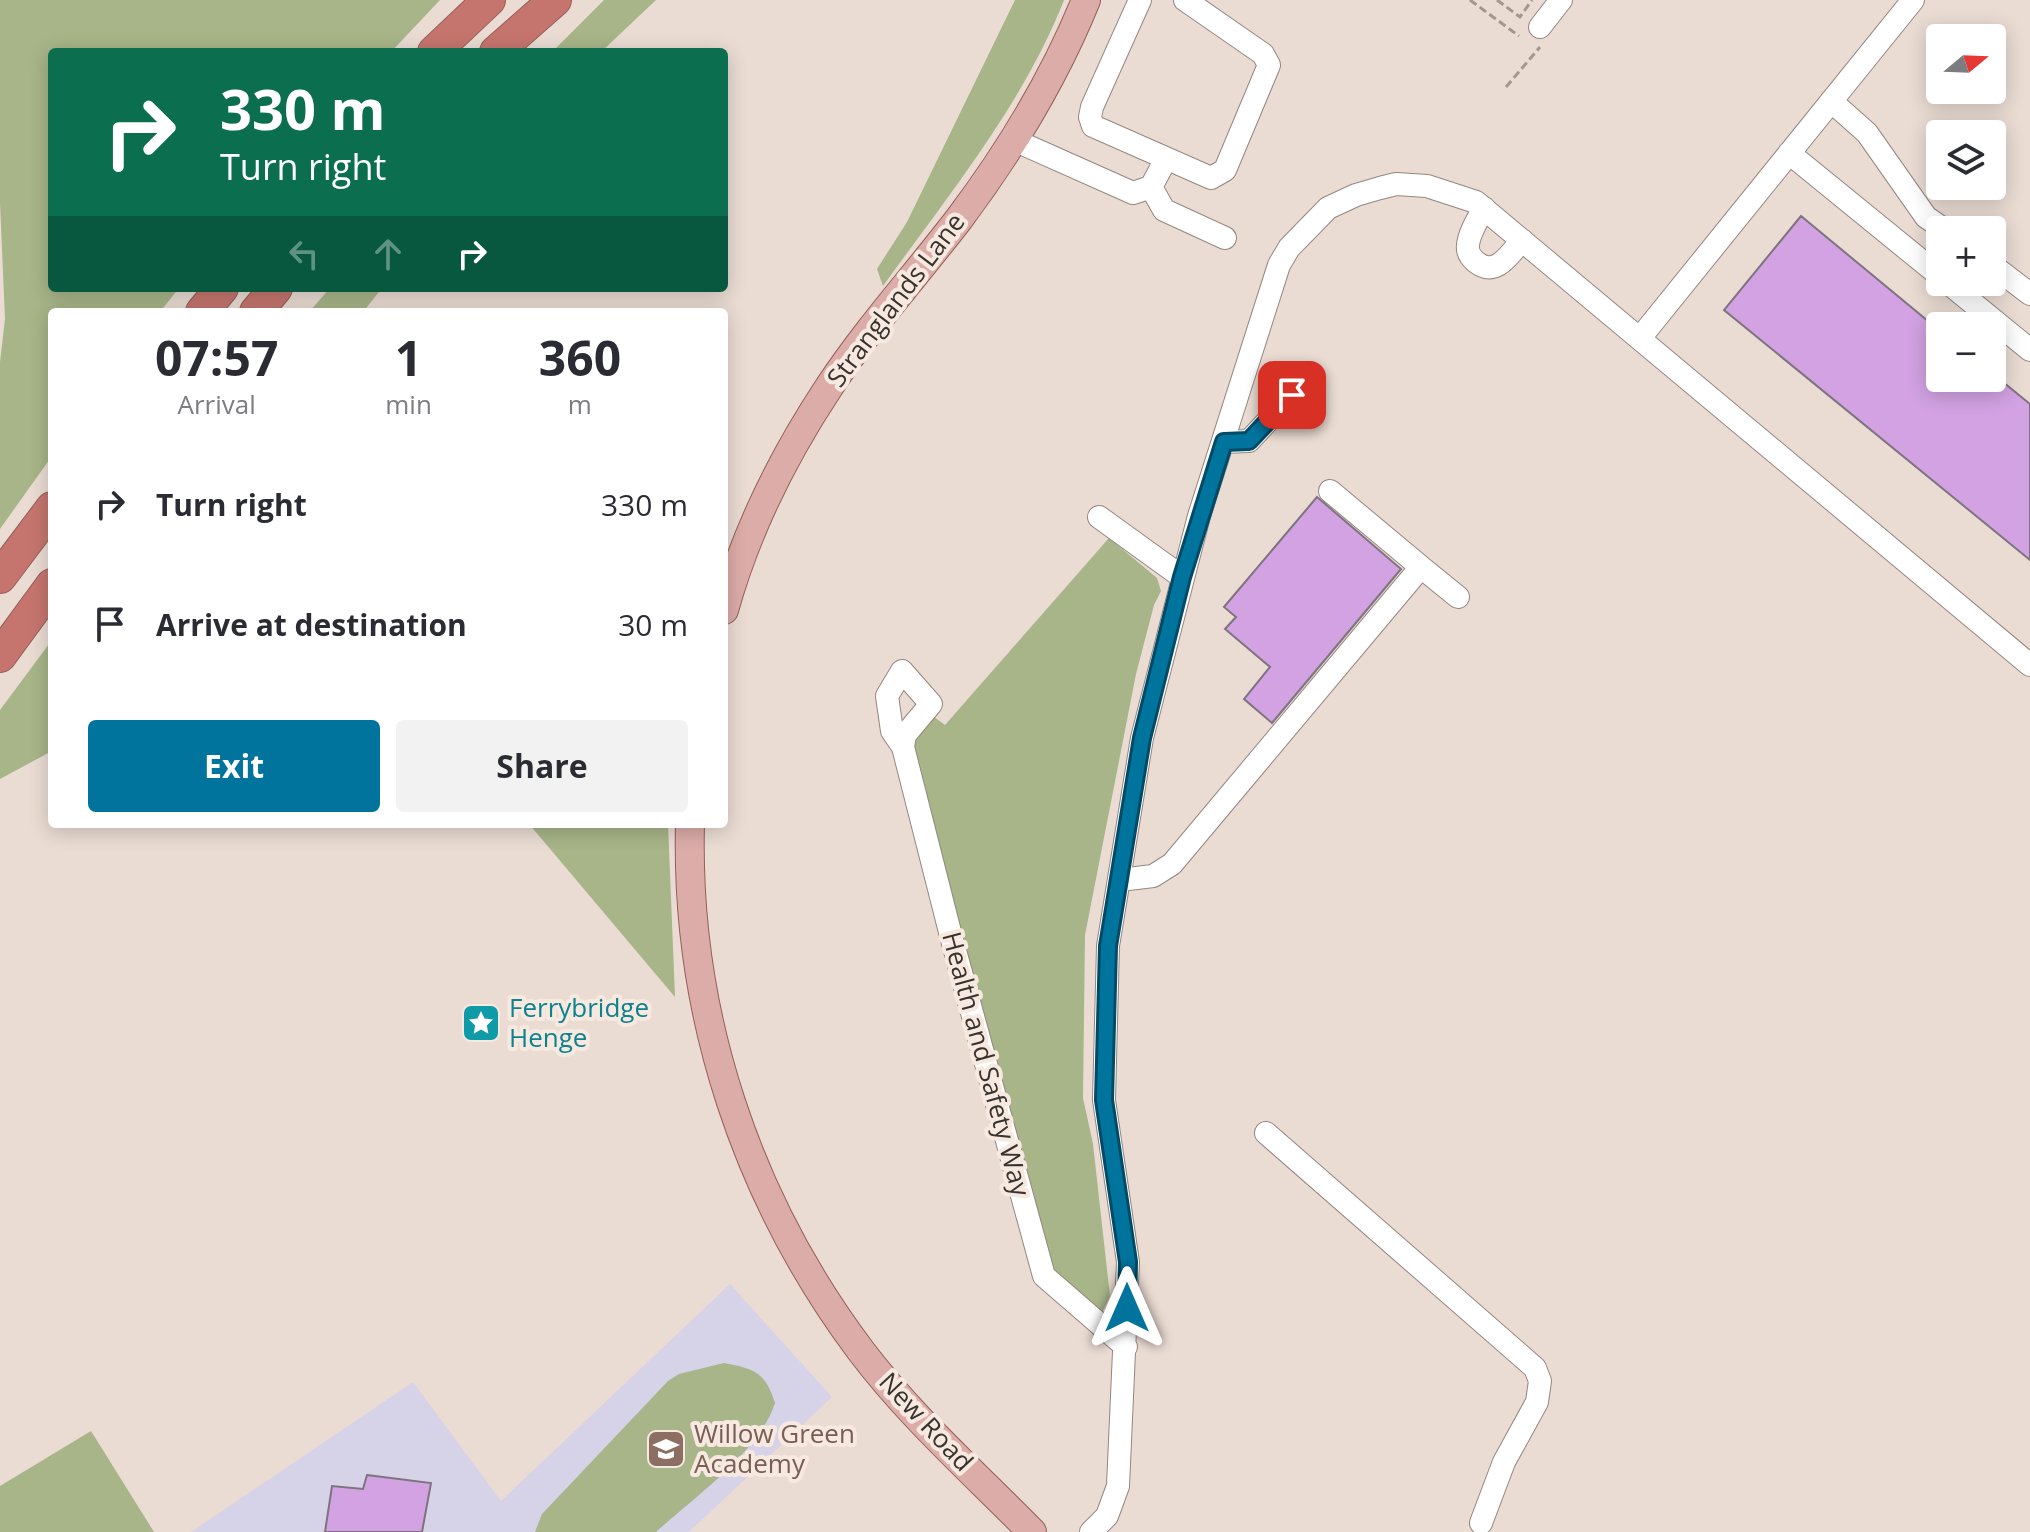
<!DOCTYPE html>
<meta charset="utf-8">
<style>
body{margin:0;font-family:"Open Sans",sans-serif;background:#f2f2f3;color:#2b2b33;height:100vh;display:flex;flex-direction:column;font-size:30px;white-space:nowrap}
*{box-sizing:border-box;margin:0}
p{font-size:26px;color:#7c7c81}
.icon{flex:none;width:44px;height:44px;fill:none;stroke:currentColor;stroke-width:2;stroke-linecap:round;stroke-linejoin:round}
.map{position:relative;flex:1;overflow:hidden}
.side{position:absolute;left:48px;top:308px;width:680px;height:520px;display:flex;flex-direction:column;background:#fff;border-radius:8px;box-shadow:0 4px 20px #0003}
.side>*{flex:none}
.banner{position:absolute;left:48px;top:48px;width:680px;height:244px;border-radius:8px;box-shadow:0 4px 20px #0003;background:#0b6e4f;color:#fff;overflow:hidden}
.needle{width:52px;rotate:71deg}
.controls{position:absolute;left:1926px;top:24px;display:grid;gap:16px}
.controls a{display:grid;place-items:center;width:80px;height:80px;border-radius:8px;background:#fff;box-shadow:0 4px 20px #0003;font-size:40px}
.pin{position:absolute;display:grid;place-items:center;width:68px;height:68px;color:#fff;margin:-34px;border-radius:16px;box-shadow:0 4px 12px #0006}
.me{position:absolute;width:88px;margin:-44px;rotate:0deg;stroke-linejoin:round;filter:drop-shadow(0 0 6px #0008)}
.turn{display:flex;align-items:center;gap:28px;height:168px;padding:0 40px;font-size:36px}
.turn .icon{width:104px;height:104px;stroke-width:2.5}
.turn b{display:block;font-size:56px;line-height:68px}
.lanes{display:flex;align-items:center;height:76px;padding:0 40px;background:#0003;justify-content:center;gap:40px;direction:ltr}
.lanes .off{opacity:.35}
.eta{display:flex;justify-content:space-evenly;align-items:center;height:136px;text-align:center}
.eta b{font-size:48px;font-weight:700;line-height:56px}
.cta{display:flex;gap:16px;margin-top:auto;padding:16px 40px}
.cta a{flex:1;height:92px;border-radius:8px;background:#01749e;color:#fff;font-size:32px;font-weight:700;line-height:92px;text-align:center}
.cta a+a{background:#f2f2f3;color:#2b2b33}
ul{padding:0;list-style:none}
li{display:flex;align-items:center;gap:24px;height:120px;padding:0 40px}
li div{flex:1}
li b{display:block;font-size:30px}
li em{font-style:normal}
.map>svg:first-child{display:block}
</style>
<div class="map">
<svg width="2030" height="1532" viewBox="0 0 2030 1532">
<rect width="100%" height="100%" fill="#eadcd3"/>
<path fill="#d6d2e8" d="M730 1284 832 1397 689 1532H191L413 1382 501 1501Z"/>
<path fill="#a7b588" d="M0 0H440L391 52H52V288H179L160 312H52V456L0 529V362L5 319 0 203Z
M604 0H656L601 52H552Z
M1015 0H1064C1024 103 947 197 883 286L877 269 907 222Z
M330 288H382L363 312H309Z
M1109 538 1157 578 1161 591 1154 605 1136 674 1085 935 1083 1098 1093 1144 1110 1296 1098 1321 1044 1276 903 747 926 711 945 725Z
M52 640V751L0 779V710Z
M529 824H668L675 997Z
M724 1363C755 1369 765 1372 775 1403 760 1451 693 1498 656 1532H535L542 1514 668 1381 679 1374Z
M91 1431 154 1532H0V1486Z"/>
<path fill="#d2a2e2" stroke="#7d7480" stroke-width="2" d="M1801 216 1940 331V378H1998L2030 404V560L1724 310Z
M1317 497 1401 569 1272 723 1244 699 1270 667 1225 629 1236 617 1224 607Z
M367 1475 431 1483 422 1532H325L332 1486 363 1489Z"/>
<g fill="none" stroke-linecap="round" stroke-linejoin="round">
<g stroke="#94877f" stroke-width="24">
<path id="minor" d="M1140 0 1092 107 1090 117 1093 126 1211 178 1225 170 1269 65 1263 54 1185 0
M1540 27 1561 0
M1831 101 1867 133 1926 217 1945 230
M1014 140 1133 193 1151 187 1166 159
M1789 153 1940 276
M1151 187 1164 210 1225 238
M1484 208C1478 219 1469 233 1468 245 1467 252 1470 257 1476 262 1496 278 1510 254 1522 240
M1992 265 2030 294
M1947 282 2030 350
M1640 338 1913 0
M1224 442 1249 441 1292 395
M1099 517 1182 577
M1421 567 1458 597
M903 747 905 735 931 704 902 671 887 696 892 731 903 747 951 936 1044 1276 1126 1347
M1120 880 1153 876 1172 864 1421 567 1330 491
M1266 1133 1535 1368 1540 1381 1537 1402 1504 1462 1481 1523
M1091 1532 1107 1516 1118 1486 1128 1262 1104 1100 1108 946 1142 738 1199 516 1279 265 1289 248 1328 208 1356 195 1380 188 1396 184 1427 186 1476 202 2030 665"/>
</g>
<g stroke="#945e58" stroke-width="30">
<path id="major" d="M724 610C746 531 784 455 829 387 868 328 916 275 959 219 1010 151 1054 79 1086 0
M690 824C685 1014 747 1199 861 1351 911 1417 974 1473 1032 1532"/>
</g>
<g stroke="#945e58" stroke-width="34">
<path id="highway" d="M434 52 489 0
M496 52 555 0
M202 312 222 288
M256 312 276 288
M0 577 52 508
M0 656 52 585"/>
</g>
<path stroke="#a29790" stroke-width="3" stroke-dasharray="8 4" stroke-linecap="butt" d="M1470 0 1519 36
M1497 0 1520 17 1532 0
M1506 87 1540 47"/>
<use href="#minor" stroke="#fff" stroke-width="22"/>
<use href="#major" stroke="#dcaca8" stroke-width="28"/>
<use href="#highway" stroke="#c5756e" stroke-width="32"/>
</g>
<g fill="none" stroke-linecap="round" stroke-linejoin="round">
<g stroke="#014b67" stroke-width="20">
<path id="route" d="M1127 1308 1128 1262 1104 1100 1108 946 1142 738 1182 577 1224 442 1249 441 1292 395"/>
</g>
<use href="#route" stroke="#01749e" stroke-width="14"/>
</g>
<defs>
<g id="sight-square" transform="scale(2)"><rect x="-9" y="-9" width="18" height="18" rx="4" fill="#0f9aa8" stroke="#f7e9e0"/><path d="M0-6L1.8-2.2L6-1.7L2.9 1.2L3.7 5.4L0 3.3L-3.7 5.4L-2.9 1.2L-6-1.7L-1.8-2.2Z" fill="#fff"/></g>
<g id="school-square" transform="scale(2)"><rect x="-9" y="-9" width="18" height="18" rx="4" fill="#8d6e63" stroke="#f7e9e0"/><path d="M0-5L7-2L0 1L-7-2ZM-4 1L0 2.5L4 1V4Q0 6-4 4Z" fill="#fff"/></g>
</defs>
<g fill-rule="evenodd">
<use href="#sight-square" x="481" y="1023"/>
<use href="#school-square" x="666" y="1449"/>
</g>
<g text-anchor="middle" stroke-width="8" stroke-linejoin="round" paint-order="stroke">
<g font-size="26" fill="#38332f" stroke="#f7e9e0">
<text transform="translate(896 300) rotate(-53)" y="9">Stranglands Lane</text>
<text transform="translate(986 1064) rotate(75)" y="9">Health and Safety Way</text>
<text transform="translate(926 1422) rotate(47)" y="9">New Road</text>
</g>
<g font-size="26" fill="#0d838f" stroke="#f7e9e0" text-anchor="start">
<text x="509" y="1017">Ferrybridge<tspan x="509" dy="30">Henge</tspan></text>
</g>
<g font-size="26" fill="#785e54" stroke="#f7e9e0" text-anchor="start">
<text x="694" y="1443">Willow Green<tspan x="694" dy="30">Academy</tspan></text>
</g>
</g>
</svg>
<div class="controls">
<a><svg class="needle" viewBox="-14 -14 28 28"><path d="M0-13l5 13h-10z" fill="#e53935"/><path d="M0 13l5-13h-10z" fill="#7c7c81"/></svg></a>
<a><svg class="icon" aria-label="layers" viewBox="0 0 24 24"><path d="M12 4l9 5-9 5-9-5zM3 14l9 5 9-5"/></svg></a>
<a>+</a>
<a>−</a>
</div>
<div class="pin" style="left:1292px;top:395px;background:#d93025"><svg class="icon" aria-label="arrive" viewBox="0 0 24 24"><path d="M6 21V4h12l-3 4 3 4H6"/></svg></div>
<svg class="me" style="left:1127px;top:1308px" viewBox="-20 -20 40 40"><path d="M0-17L14 15 0 8-14 15z" fill="#01749e" stroke="#fff" stroke-width="4"/></svg>
<div class="banner">
<div class="turn"><svg class="icon" aria-label="right" viewBox="0 0 24 24"><path d="M7 20v-9h11M14 6l5 5-5 5"/></svg><div><b>330 m</b>Turn right</div></div>
<div class="lanes"><svg class="icon off" aria-label="left" viewBox="0 0 24 24"><path d="M17 20v-9H6M10 6l-5 5 5 5"/></svg><svg class="icon off" aria-label="ahead" viewBox="0 0 24 24"><path d="M12 20V5M6 11l6-6 6 6"/></svg><svg class="icon" aria-label="right" viewBox="0 0 24 24"><path d="M7 20v-9h11M14 6l5 5-5 5"/></svg></div>
</div>
<section class="side">
<div class="eta">
<div><b>07:57</b><p>Arrival</p></div>
<div><b>1</b><p>min</p></div>
<div><b>360</b><p>m</p></div>
</div>
<ul>
<li><svg class="icon" aria-label="right" viewBox="0 0 24 24"><path d="M7 20v-9h11M14 6l5 5-5 5"/></svg><div><b>Turn right</b></div><em>330 m</em></li>
<li><svg class="icon" aria-label="arrive" viewBox="0 0 24 24"><path d="M6 21V4h12l-3 4 3 4H6"/></svg><div><b>Arrive at destination</b></div><em>30 m</em></li>
</ul>
<div class="cta"><a>Exit</a><a>Share</a></div>
</section>
</div>
